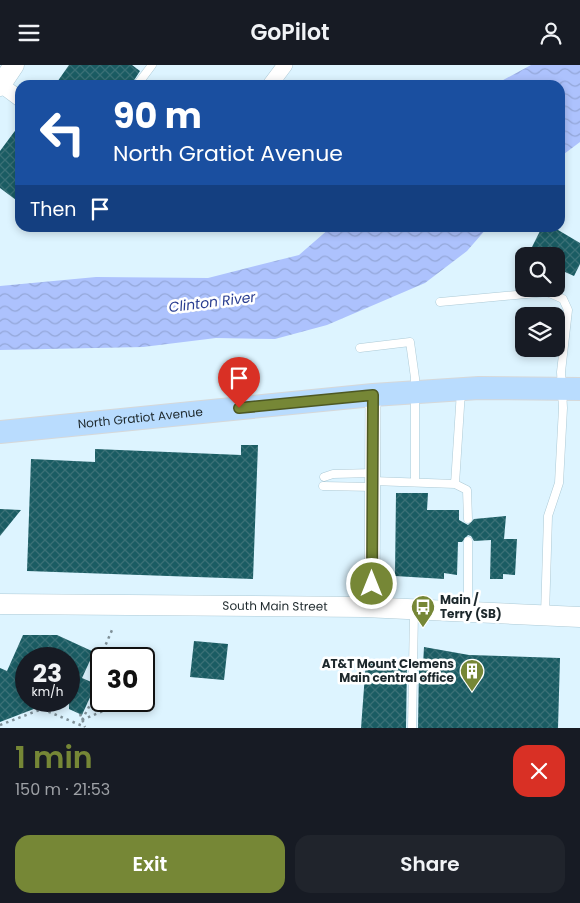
<!DOCTYPE html>
<meta charset="utf-8">
<style>
body{margin:0;font-family:Poppins,sans-serif;background:#20242c;color:#f1f3f6;height:100vh;display:flex;flex-direction:column;font-size:19px;white-space:nowrap}
*{box-sizing:border-box;margin:0}
p{font-size:16px;color:#9ea1a6}
.icon{flex:none;width:28px;height:28px;fill:none;stroke:currentColor;stroke-width:2;stroke-linecap:round;stroke-linejoin:round}
.map{position:relative;height:663px;overflow:hidden}
.panel{display:flex;flex-direction:column;background:#171b24;flex:1}
.panel>*{flex:none}
.banner{position:absolute;left:15px;top:15px;width:550px;height:152px;border-radius:15px;box-shadow:0 2px 8px #0003;background:#1a4fa0;color:#fff;overflow:hidden}
.buttons{position:absolute;left:515px;top:182px;display:grid;gap:10px}
.buttons a{display:grid;place-items:center;width:50px;height:50px;border-radius:10px;background:#171b24;box-shadow:0 2px 8px #0003;font-size:25px}
.speed{position:absolute;left:15px;top:582px;display:flex;gap:10px;font-size:25px;font-weight:700;text-align:center}
.speed>*{display:grid;place-content:center;width:65px;height:65px;border-radius:50%;background:#171b24;box-shadow:0 2px 8px #0003;line-height:1}
.speed small{font-size:12px;font-weight:400}
.speed .limit{border:2px solid #111;border-radius:8px;background:#fff;color:#111}
.pin{position:absolute;display:grid;place-items:center;width:42px;height:42px;color:#fff;margin:-51px -21px;border-radius:50% 50% 50% 0;rotate:-45deg;box-shadow:0 0 5px #0007}
.pin .icon{rotate:45deg}
.me{position:absolute;width:55px;margin:-28px;rotate:0deg;stroke-linejoin:round;filter:drop-shadow(0 0 4px #0008)}
.turn{display:flex;align-items:center;gap:18px;height:105px;padding:0 15px;font-size:22px}
.turn .icon{width:65px;height:65px;stroke-width:2.5}
.turn b{display:block;font-size:35px;line-height:42px}
.then{display:flex;align-items:center;height:48px;padding:0 15px;background:#0003;gap:10px;font-size:19px}
.round{display:grid;place-items:center;flex:none;width:52px;height:52px;border-radius:15px;background:#20242c}
.head{display:flex;align-items:center;justify-content:space-between;height:85px;padding:0 15px}
h1{font-size:30px;font-weight:600;line-height:38px;color:#768736}
.primary-button{display:flex;gap:10px;margin-top:auto;padding:10px 15px}
.primary-button a{flex:1;height:58px;border-radius:15px;background:#768736;color:#fff;font-size:20px;font-weight:600;line-height:58px;text-align:center}
.primary-button a+a{background:#20242c;color:#f1f3f6}
header{display:flex;justify-content:space-between;align-items:center;height:65px;padding:0 15px;background:#171b24;font-size:22px;font-weight:600}
.map>svg:first-child{display:block}
</style>
<header><svg class="icon" aria-label="menu" viewBox="0 0 24 24"><path d="M4 6h16M4 12h16M4 18h16"/></svg>GoPilot<svg class="icon" aria-label="person" viewBox="0 0 24 24"><circle cx="12" cy="8" r="4"/><path d="M4 21q1-7 8-7t8 7"/></svg></header>
<div class="map">
<svg width="580" height="663" viewBox="0 0 580 663">
<defs>
<pattern id="water-waves" width="16" height="10" patternUnits="userSpaceOnUse" patternTransform="scale(1.25)"><rect width="16" height="10" fill="#adc2fd"/><path d="M0 5q4-4 8 0t8 0" fill="none" stroke="#94a7d9"/></pattern>
<pattern id="building-cross-hatch" width="8" height="8" patternUnits="userSpaceOnUse" patternTransform="scale(1.25)"><rect width="8" height="8" fill="#1a5c63"/><path d="M0 0l8 8M0 8l8-8" fill="none" stroke="#3a7076"/></pattern>
</defs>
<rect width="100%" height="100%" fill="#ddf4ff"/>
<path fill="url(#water-waves)" d="M531 0H580V77L560 92V20H494Z
M330 163H487L467 186 425 218 327 260 275 274 216 273 143 282 0 285V221L96 212 208 213 299 190Z"/>
<path fill="url(#building-cross-hatch)" d="M69 0H132L140 6 131 20H55Z
M20 59V138L0 123V86Z
M542 162H553L580 178V199L574 211 556 203V191H536L529 188Z
M241 380H258L253 514 27 506 31 394 95 397V384L241 390Z
M396 428H428L427 445H459V455L468 460 474 454 506 451 504 474H517L515 510 503 509V514H490L491 475 474 476 471 471 468 470 462 477H458L457 510 444 508V514L395 511Z
M0 444 21 445 0 471Z
M23 570H57L94 587 82 613 96 619 82 650 69 644V594H26V636L52 637 0 657V603L7 606Z
M194 576 228 579 224 615 190 612Z
M424 582 469 590 560 593 558 663H418L419 599 423 600Z
M366 596 407 599 406 663H361Z"/>
<g fill="none" stroke-linecap="round" stroke-linejoin="round">
<g stroke="#adcad6" stroke-width="9">
<path id="lane" d="M137 20 152 0
M440 237 547 227 563 234 568 245 561 307 563 343 559 418 548 451 545 550
M360 283 410 277 415 313V417
M324 412 333 409 373 408
M373 416 455 419 461 326
M455 419 467 425 468 454
M323 421 373 422
M468 547V476
M412 663 414 546"/>
</g>
<g stroke="#adcad6" stroke-width="16">
<path id="street" d="M0 19 20 34
M270 20 285 0
M372 542 373 330"/>
</g>
<g stroke="#adcad6" stroke-width="21">
<g id="secondary">
<path d="M0 21 14 0"/>
<path id="s1" d="M0 539 364 542 580 552"/>
</g>
</g>
<g stroke="#d6d8d9" stroke-width="24">
<g id="primary">
<path id="s2" d="M0 367 373 330 479 323 580 324"/>
</g>
</g>
<path stroke="#7f9098" stroke-width="2.5" stroke-dasharray="2.5 4" stroke-linecap="butt" d="M101 617 92 612 112 565
M80 649 85 662
M82 655 126 636
M82 655 101 619
M0 660 42 644 85 662"/>
<use href="#lane" stroke="#fff" stroke-width="8"/>
<use href="#street" stroke="#fff" stroke-width="15"/>
<use href="#secondary" stroke="#fff" stroke-width="20"/>
<use href="#primary" stroke="#b9dcfe" stroke-width="22"/>
</g>
<g fill="none" stroke-linecap="round" stroke-linejoin="round">
<g stroke="#4d5823" stroke-width="12">
<path id="route" d="M239 343 373 330 372 519"/>
</g>
<use href="#route" stroke="#768736" stroke-width="9"/>
</g>
<defs>
<g id="bus-pin" transform="scale(1.25)"><path d="M0 17L-7.5 6A9.5 9.5 0 1 1 7.5 6Z" fill="#768736" stroke="#fff"/><path d="M-5-6H5V4H4V6H2V4H-2V6H-4V4H-5ZM-3.5-4V0h7V-4ZM-3.5 1.2v1.5H-2V1.2ZM2 1.2v1.5H3.5V1.2Z" fill="#fff"/></g>
<g id="building-pin" transform="scale(1.25)"><path d="M0 17L-7.5 6A9.5 9.5 0 1 1 7.5 6Z" fill="#768736" stroke="#fff"/><path d="M-4-6H4V6H1V3H-1V6H-4ZM-2.5-4.3h1.7v1.8h-1.7ZM.8-4.3h1.7v1.8H.8ZM-2.5-1h1.7V.8h-1.7ZM.8-1h1.7V.8H.8Z" fill="#fff"/></g>
</defs>
<g fill-rule="evenodd">
<use href="#bus-pin" x="423" y="542"/>
<use href="#building-pin" x="472" y="606"/>
</g>
<g text-anchor="middle" stroke-width="5" stroke-linejoin="round" paint-order="stroke">
<g font-size="12" fill="#1d282c" stroke="#fff">
<text dy="4" stroke="none"><textPath href="#s2" startOffset="141">North Gratiot Avenue</textPath></text>
<text dy="4" stroke="none"><textPath href="#s1" startOffset="275">South Main Street</textPath></text>
</g>
<g font-size="12" font-weight="bold" fill="#1d282c" stroke="#fff" text-anchor="start">
<text x="440" y="539">Main /<tspan x="440" dy="14">Terry (SB)</tspan></text>
<text x="454" y="603" text-anchor="end">AT&amp;T Mount Clemens<tspan x="454" dy="14">Main central office</tspan></text>
</g>
<g font-size="14" font-style="italic" fill="#2a3e91" stroke="#fff">
<text transform="translate(212 237) rotate(-7)" y="5">Clinton River</text>
</g>
</g>
</svg>
<div class="buttons">
<a><svg class="icon" aria-label="search" viewBox="0 0 24 24"><circle cx="10" cy="10" r="6"/><path d="M15 15l6 6"/></svg></a>
<a><svg class="icon" aria-label="layers" viewBox="0 0 24 24"><path d="M12 4l9 5-9 5-9-5zM3 14l9 5 9-5"/></svg></a>
</div>
<div class="speed"><div>23<small>km/h</small></div><div class="limit">30</div></div>
<div class="pin" style="left:239px;top:343px;background:#d93025"><svg class="icon" aria-label="arrive" viewBox="0 0 24 24"><path d="M6 21V4h12l-3 4 3 4H6"/></svg></div>
<svg class="me" style="left:372px;top:519px" viewBox="-20 -20 40 40"><circle r="17" fill="#768736" stroke="#fff" stroke-width="3"/><path d="M0-11L8 9 0 5-8 9z" fill="#fff"/></svg>
<div class="banner">
<div class="turn"><svg class="icon" aria-label="left" viewBox="0 0 24 24"><path d="M17 20v-9H6M10 6l-5 5 5 5"/></svg><div><b>90 m</b>North Gratiot Avenue</div></div>
<div class="then">Then<svg class="icon" aria-label="arrive" viewBox="0 0 24 24"><path d="M6 21V4h12l-3 4 3 4H6"/></svg></div>
</div>
</div>
<section class="panel">
<div class="head"><div><h1>1 min</h1><p>150 m · 21:53</p></div><a class="round" style="background:#d93025;color:#fff"><svg class="icon" aria-label="close" viewBox="0 0 24 24"><path d="M6 6l12 12M18 6L6 18"/></svg></a></div>
<div class="primary-button"><a>Exit</a><a>Share</a></div>
</section>
